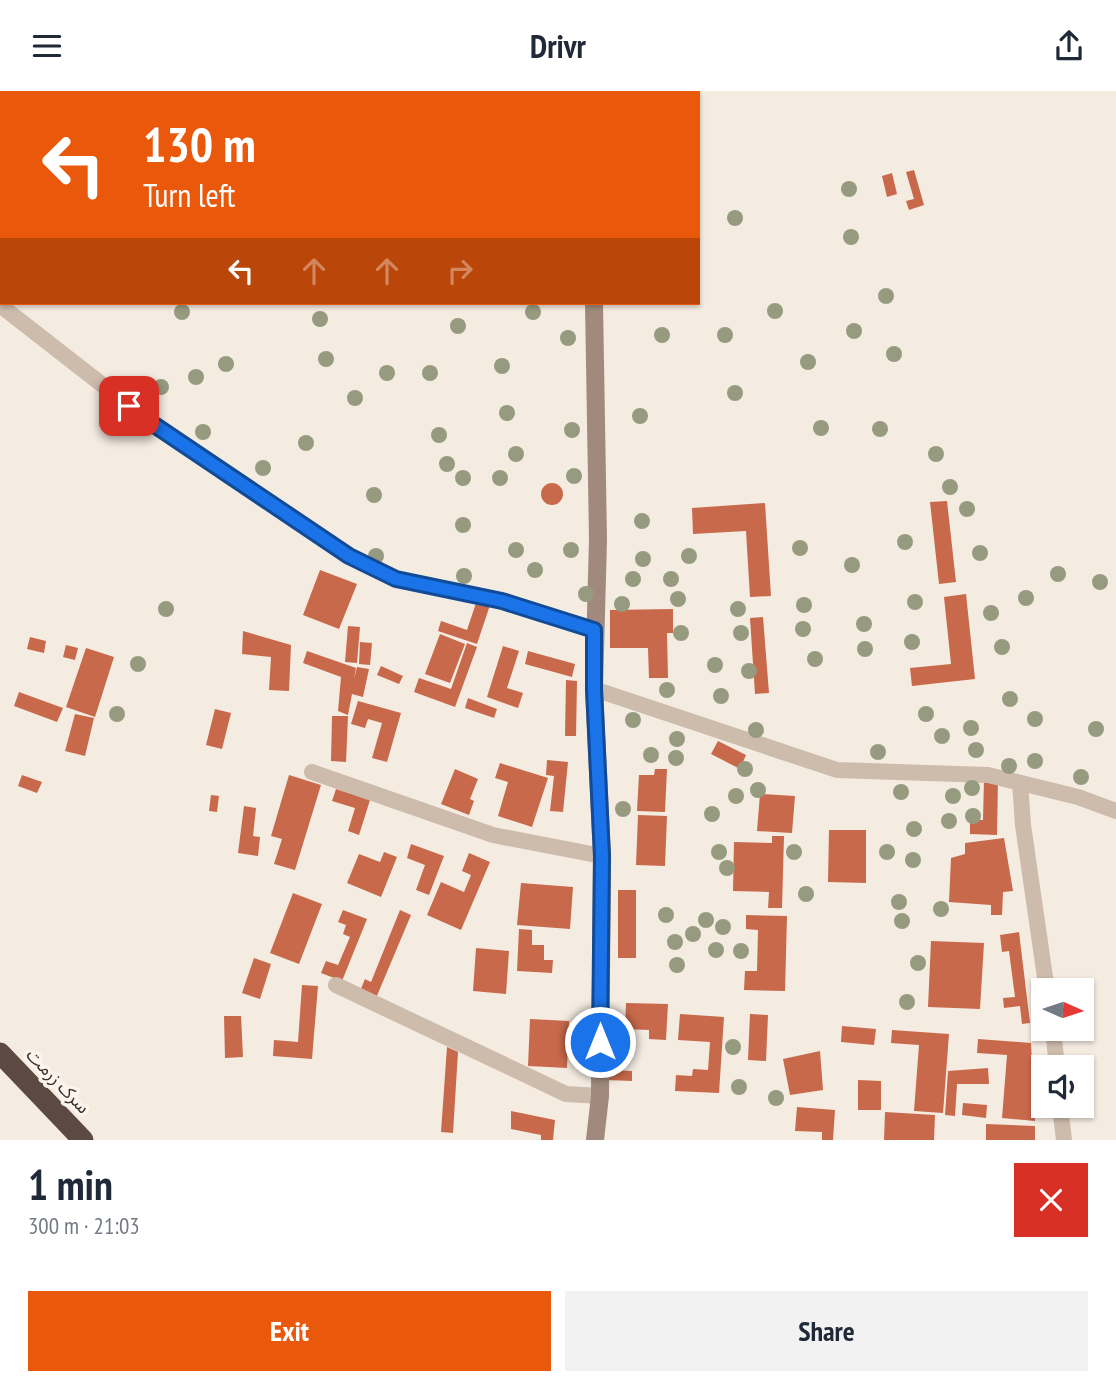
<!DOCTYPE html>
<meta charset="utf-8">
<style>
body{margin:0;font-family:"PT Sans Narrow","Noto Sans Arabic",sans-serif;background:#f2f2f3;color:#1f2937;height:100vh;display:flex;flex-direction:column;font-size:26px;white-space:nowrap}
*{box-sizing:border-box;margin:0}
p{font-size:23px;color:#747a83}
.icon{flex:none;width:38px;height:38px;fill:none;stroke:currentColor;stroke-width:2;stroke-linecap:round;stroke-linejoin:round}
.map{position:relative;height:1049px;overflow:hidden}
.sheet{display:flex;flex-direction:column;background:#fff;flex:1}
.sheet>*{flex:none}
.banner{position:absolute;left:0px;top:0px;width:700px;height:214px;box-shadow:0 2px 5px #0004;background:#ea580c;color:#fff;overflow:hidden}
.needle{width:46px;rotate:93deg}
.fabs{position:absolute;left:1031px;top:887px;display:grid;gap:14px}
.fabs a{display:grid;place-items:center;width:63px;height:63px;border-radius:0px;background:#fff;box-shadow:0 2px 5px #0004;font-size:35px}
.pin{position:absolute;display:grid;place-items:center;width:60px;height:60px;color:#fff;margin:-30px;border-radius:14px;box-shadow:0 4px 10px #0006}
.me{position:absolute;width:77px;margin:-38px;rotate:0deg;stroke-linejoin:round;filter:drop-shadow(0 0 5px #0008)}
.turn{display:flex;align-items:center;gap:24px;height:147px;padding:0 28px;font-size:32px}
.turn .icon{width:91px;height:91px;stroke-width:2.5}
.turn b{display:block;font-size:49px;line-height:60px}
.lanes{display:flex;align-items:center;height:66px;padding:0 28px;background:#0003;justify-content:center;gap:35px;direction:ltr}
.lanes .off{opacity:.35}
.round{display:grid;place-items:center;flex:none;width:74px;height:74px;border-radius:0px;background:#f2f2f3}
.head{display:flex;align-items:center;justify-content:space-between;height:119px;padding:0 28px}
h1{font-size:42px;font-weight:800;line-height:52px}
.action{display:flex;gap:14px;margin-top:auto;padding:14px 28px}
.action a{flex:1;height:80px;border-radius:0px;background:#ea580c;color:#fff;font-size:28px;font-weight:800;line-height:80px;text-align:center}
.action a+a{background:#f2f2f3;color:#1f2937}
header{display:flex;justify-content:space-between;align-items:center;height:91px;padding:0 28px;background:#fff;font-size:32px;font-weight:800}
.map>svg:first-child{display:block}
</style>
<header><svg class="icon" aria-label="menu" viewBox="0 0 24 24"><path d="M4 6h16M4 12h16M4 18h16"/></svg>Drivr<svg class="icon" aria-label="share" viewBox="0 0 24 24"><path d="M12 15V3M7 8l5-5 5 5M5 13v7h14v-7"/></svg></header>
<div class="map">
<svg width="1116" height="1049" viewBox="0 0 1116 1049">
<rect width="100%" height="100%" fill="#f4ebe1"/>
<path fill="#c8694b" d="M914 79 924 114 909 119 906 110 914 108 906 81Z
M892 82 897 103 887 106 882 85Z
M541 403a11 11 0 1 1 22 0a11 11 0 1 1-22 0Z
M947 410 956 491 939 493 930 411Z
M765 412 771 505 750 506 746 440 693 443 692 417Z
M320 479 357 493 339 538 303 524Z
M966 503 975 588 912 595 910 577 951 573 944 506Z
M477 509 490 514 477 553 438 540 441 530 467 539Z
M673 518V542H667L668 587H649L648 557H610V519Z
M763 526 769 602 755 603 750 527Z
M348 535 360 536 357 572 345 571Z
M243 540 291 554 289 600 269 599 271 566 242 563Z
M440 543 465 553 450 592 425 583Z
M30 546 46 550 44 562 27 558Z
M360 551 372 552 370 574 359 573Z
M467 552 477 556 455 616 414 601 419 587 451 598Z
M66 554 78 557 75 569 63 566Z
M503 555 519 560 507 597 523 602 518 617 487 606Z
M86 557 114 566 95 626 66 616Z
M307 560 356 577 354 588 357 576 369 578 363 606 352 603 348 624 338 620 341 586 303 572Z
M528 560 575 573 572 586 525 573Z
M381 575 403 585 399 593 377 584Z
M566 589 577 590 576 645H565Z
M19 601 63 617 57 631 14 615Z
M468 607 497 618 494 627 465 617Z
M358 610 401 622 387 671 372 667 382 632 368 628 365 637 351 633Z
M215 618 231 622 222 658 206 654Z
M75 623 94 627 85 665 65 660Z
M332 625H348L346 671 331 670Z
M718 650 746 664 740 678 711 663Z
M547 669 568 671 563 721 550 720 554 685 546 684Z
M500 672 548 687 532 736 498 725 508 691 495 687Z
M455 678 478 688 470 708 474 710 469 724 441 713Z
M655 678H667L665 721 637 720 639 684H654Z
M22 684 42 691 37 702 18 695Z
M289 684 321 694 295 779 274 773 282 748 271 745Z
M984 688H998L997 744 970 743V729H983Z
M336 698 370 709 359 744 348 740 355 717 332 710Z
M760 703 795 705 792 742 757 740Z
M211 704 219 705 217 721 209 720Z
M244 715 256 717 253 745 260 746 258 765 238 762Z
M638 724 667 725 665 775 636 774Z
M829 739H866V792L828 791Z
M772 745H784L782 817H768L769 801 733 800 734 751 772 752Z
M1004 747 1013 800 1003 801 1002 824H991V814L949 811 951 767 965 763V752Z
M411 753 444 765 429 804 416 799 425 774 407 767Z
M384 761 397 766 381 806 347 792 359 763 380 771Z
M469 762 490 771 461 839 427 824 441 791 464 801 471 784 462 780Z
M521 792 573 796 570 838 517 834Z
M618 799H636V867H618Z
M293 802 322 813 299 873 270 862Z
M343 819 367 828 342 890 321 882 326 870 338 874 350 846 343 843 346 834 338 831Z
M400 819 411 824 376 907 360 900 365 888 371 891Z
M746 824 787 825 785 900 744 899 745 880H757L758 839 746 838Z
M519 838 532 839V854H544V869H553L552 882 517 880Z
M1019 841 1030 932 1022 933 1020 915 1004 917 1003 907 1015 906 1009 860 1002 861 1000 844Z
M931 850 984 852 980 918 928 916Z
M476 857 509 860 506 903 473 900Z
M254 867 271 873 260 908 242 902Z
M302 894 318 895 312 968 273 965 274 949 298 951Z
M626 912 668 913 666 949 649 948V939L625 938Z
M680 923 724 926 719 1002 675 1000 676 984 692 985 693 978 708 979 710 951 678 949Z
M750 923 768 924 766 970 748 969Z
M224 925H241L243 966 225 967Z
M530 928 569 930 567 977 528 975Z
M842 935 876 938 874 954 841 951Z
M892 939 949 943 943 1022 914 1020 919 954 891 952Z
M978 948 1031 952 1035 1030 1002 1027 1007 964 977 962Z
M447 956 458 961 453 1042 441 1041Z
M820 960 823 999 790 1004 783 968Z
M988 977 989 993H957L955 1025 945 1024 948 980Z
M608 979 632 980V990L607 989Z
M858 989 881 990V1019H858Z
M963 1012 987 1014 986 1027 962 1024Z
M797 1016 835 1019 833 1049H822V1041L795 1040Z
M511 1020 555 1029 553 1049H541V1044L511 1038Z
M885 1021 935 1024 934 1049H884Z
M986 1033 1035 1035V1049H986Z"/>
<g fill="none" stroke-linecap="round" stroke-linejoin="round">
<path stroke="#cdbbac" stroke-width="16" d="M0 214 150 331 349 465 396 488 502 510 594 539
M594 598 837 679 988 684 1078 706 1116 720
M312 681 493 744 602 765
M1020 692 1023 734 1047 900
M336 894 566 1003 600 1005
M1053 938 1057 976
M1060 1015 1064 1049"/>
<path stroke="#a18a7d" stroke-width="18" d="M591 0V2
M594 212 598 448 594 598 602 765 600 1005 595 1049"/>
<path stroke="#5c4a42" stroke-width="21" d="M0 962 83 1049"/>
</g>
<g fill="#969b7f">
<circle cx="849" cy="98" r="8"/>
<circle cx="735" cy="127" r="8"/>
<circle cx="851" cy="146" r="8"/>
<circle cx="886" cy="205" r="8"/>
<circle cx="775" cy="220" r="8"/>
<circle cx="182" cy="221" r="8"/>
<circle cx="533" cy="221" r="8"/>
<circle cx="320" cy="228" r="8"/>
<circle cx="458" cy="235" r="8"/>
<circle cx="854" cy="240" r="8"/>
<circle cx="662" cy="244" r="8"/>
<circle cx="725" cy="244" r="8"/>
<circle cx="568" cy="247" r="8"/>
<circle cx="894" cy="263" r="8"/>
<circle cx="326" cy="268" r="8"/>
<circle cx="808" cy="271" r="8"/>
<circle cx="226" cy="273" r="8"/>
<circle cx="502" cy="275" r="8"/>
<circle cx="387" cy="282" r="8"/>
<circle cx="430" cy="282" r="8"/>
<circle cx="196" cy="286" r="8"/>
<circle cx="161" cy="296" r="8"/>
<circle cx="735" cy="302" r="8"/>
<circle cx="355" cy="307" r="8"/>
<circle cx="507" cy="322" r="8"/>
<circle cx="640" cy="325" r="8"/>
<circle cx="821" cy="337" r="8"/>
<circle cx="880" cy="338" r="8"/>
<circle cx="572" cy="339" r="8"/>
<circle cx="203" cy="341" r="8"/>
<circle cx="439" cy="344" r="8"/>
<circle cx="306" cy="352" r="8"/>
<circle cx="516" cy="363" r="8"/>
<circle cx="936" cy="363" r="8"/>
<circle cx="447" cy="373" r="8"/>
<circle cx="263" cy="377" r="8"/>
<circle cx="574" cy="385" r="8"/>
<circle cx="463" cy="387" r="8"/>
<circle cx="500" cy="387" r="8"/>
<circle cx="950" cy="396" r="8"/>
<circle cx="374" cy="404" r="8"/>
<circle cx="967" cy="418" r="8"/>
<circle cx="642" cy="430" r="8"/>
<circle cx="463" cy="434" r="8"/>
<circle cx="905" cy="451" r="8"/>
<circle cx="800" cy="457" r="8"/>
<circle cx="516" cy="459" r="8"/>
<circle cx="571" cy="459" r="8"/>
<circle cx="980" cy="462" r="8"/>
<circle cx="376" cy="465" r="8"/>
<circle cx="689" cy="465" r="8"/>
<circle cx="643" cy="468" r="8"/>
<circle cx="852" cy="474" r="8"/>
<circle cx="535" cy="479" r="8"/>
<circle cx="1058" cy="483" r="8"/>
<circle cx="464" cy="485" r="8"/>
<circle cx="633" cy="488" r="8"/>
<circle cx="671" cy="488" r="8"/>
<circle cx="1100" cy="491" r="8"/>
<circle cx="586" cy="503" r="8"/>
<circle cx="1026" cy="507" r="8"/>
<circle cx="678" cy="508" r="8"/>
<circle cx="915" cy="511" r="8"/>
<circle cx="622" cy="513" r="8"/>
<circle cx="804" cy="514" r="8"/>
<circle cx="166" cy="518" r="8"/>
<circle cx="738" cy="518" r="8"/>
<circle cx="991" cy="522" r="8"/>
<circle cx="864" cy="533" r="8"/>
<circle cx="803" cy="538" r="8"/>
<circle cx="681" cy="542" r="8"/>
<circle cx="741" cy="542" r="8"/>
<circle cx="912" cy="551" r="8"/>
<circle cx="1002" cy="556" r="8"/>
<circle cx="865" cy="558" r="8"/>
<circle cx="815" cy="568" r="8"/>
<circle cx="138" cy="573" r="8"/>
<circle cx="715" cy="574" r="8"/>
<circle cx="749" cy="580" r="8"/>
<circle cx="667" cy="599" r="8"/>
<circle cx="721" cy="605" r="8"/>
<circle cx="1010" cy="608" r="8"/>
<circle cx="117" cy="623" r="8"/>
<circle cx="926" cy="623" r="8"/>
<circle cx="1035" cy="628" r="8"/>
<circle cx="633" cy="629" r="8"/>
<circle cx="971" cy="637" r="8"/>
<circle cx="1096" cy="638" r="8"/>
<circle cx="756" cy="639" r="8"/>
<circle cx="942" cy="645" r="8"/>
<circle cx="677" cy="648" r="8"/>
<circle cx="976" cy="659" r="8"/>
<circle cx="878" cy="661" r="8"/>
<circle cx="651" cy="664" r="8"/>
<circle cx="676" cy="667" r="8"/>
<circle cx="1035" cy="670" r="8"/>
<circle cx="1009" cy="675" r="8"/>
<circle cx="745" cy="678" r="8"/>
<circle cx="1081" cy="686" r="8"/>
<circle cx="972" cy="697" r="8"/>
<circle cx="758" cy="699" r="8"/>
<circle cx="901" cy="701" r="8"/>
<circle cx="736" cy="705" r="8"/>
<circle cx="953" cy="705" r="8"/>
<circle cx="623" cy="718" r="8"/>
<circle cx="712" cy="723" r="8"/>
<circle cx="973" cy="725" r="8"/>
<circle cx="949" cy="730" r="8"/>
<circle cx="914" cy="738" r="8"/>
<circle cx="719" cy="761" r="8"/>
<circle cx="794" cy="761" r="8"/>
<circle cx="887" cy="761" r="8"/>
<circle cx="913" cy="769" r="8"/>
<circle cx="727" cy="777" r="8"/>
<circle cx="806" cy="803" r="8"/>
<circle cx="899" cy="811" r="8"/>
<circle cx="941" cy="818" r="8"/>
<circle cx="666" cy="824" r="8"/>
<circle cx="706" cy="829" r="8"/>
<circle cx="902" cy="830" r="8"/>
<circle cx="723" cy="836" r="8"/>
<circle cx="693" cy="843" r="8"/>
<circle cx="675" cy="851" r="8"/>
<circle cx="716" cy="859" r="8"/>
<circle cx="741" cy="860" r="8"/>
<circle cx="918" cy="872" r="8"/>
<circle cx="677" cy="874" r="8"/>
<circle cx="907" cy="911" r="8"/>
<circle cx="733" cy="956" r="8"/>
<circle cx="739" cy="996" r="8"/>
<circle cx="776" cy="1007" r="8"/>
</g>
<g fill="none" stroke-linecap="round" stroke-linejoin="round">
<g stroke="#114b97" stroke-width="18">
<path id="route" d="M129 315 150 331 349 465 396 488 502 510 594 539V598L602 765 600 951"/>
</g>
<use href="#route" stroke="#1a73e8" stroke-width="12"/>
</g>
<g text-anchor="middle" stroke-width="7" stroke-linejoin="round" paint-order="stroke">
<g font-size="18" fill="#3b302b" stroke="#fbf5ee">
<text transform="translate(58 990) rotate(46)" y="6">سرک زرمت</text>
</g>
</g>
</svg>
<div class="fabs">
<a><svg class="needle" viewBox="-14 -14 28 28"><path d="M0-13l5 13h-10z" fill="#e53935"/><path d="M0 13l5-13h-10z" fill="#747a83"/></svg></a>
<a><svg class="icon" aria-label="sound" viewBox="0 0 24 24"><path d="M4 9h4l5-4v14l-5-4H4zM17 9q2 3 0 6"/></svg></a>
</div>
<div class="pin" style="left:129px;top:315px;background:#d93025"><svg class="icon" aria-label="arrive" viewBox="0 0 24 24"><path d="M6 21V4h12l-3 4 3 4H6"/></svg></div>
<svg class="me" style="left:600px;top:951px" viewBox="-20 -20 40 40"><circle r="17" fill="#1a73e8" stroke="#fff" stroke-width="3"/><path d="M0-11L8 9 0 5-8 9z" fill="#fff"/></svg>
<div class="banner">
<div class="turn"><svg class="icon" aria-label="left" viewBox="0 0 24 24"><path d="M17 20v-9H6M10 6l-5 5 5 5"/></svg><div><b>130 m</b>Turn left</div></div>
<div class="lanes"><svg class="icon" aria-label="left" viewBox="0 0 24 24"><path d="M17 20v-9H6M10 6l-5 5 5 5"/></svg><svg class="icon off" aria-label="ahead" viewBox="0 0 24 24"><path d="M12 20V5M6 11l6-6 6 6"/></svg><svg class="icon off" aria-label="ahead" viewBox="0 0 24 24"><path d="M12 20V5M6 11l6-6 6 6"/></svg><svg class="icon off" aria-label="right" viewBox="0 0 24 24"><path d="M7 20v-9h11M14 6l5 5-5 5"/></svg></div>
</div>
</div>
<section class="sheet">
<div class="head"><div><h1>1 min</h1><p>300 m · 21:03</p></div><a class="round" style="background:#d93025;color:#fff"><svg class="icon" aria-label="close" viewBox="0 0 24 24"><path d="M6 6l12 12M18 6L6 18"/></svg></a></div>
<div class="action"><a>Exit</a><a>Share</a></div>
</section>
